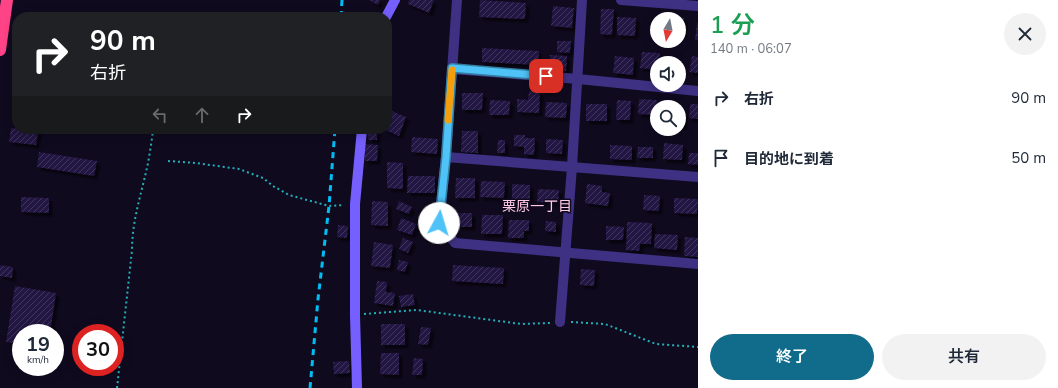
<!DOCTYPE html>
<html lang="ja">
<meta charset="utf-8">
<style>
body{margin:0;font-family:"Nunito Sans","Noto Sans JP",sans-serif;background:#f2f2f3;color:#1f2937;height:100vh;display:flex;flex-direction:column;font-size:15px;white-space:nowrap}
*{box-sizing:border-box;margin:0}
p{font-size:13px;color:#747a83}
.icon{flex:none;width:22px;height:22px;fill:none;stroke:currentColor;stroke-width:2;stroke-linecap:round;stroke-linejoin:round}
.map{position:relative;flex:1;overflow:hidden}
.sheet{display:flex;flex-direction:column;background:#fff;width:360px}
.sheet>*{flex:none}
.top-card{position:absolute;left:12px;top:12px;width:380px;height:122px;border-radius:16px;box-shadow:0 2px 10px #0003;background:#202124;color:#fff;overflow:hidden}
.needle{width:26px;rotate:190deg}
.tools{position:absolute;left:650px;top:12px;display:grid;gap:8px}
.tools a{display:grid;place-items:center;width:36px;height:36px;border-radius:50%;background:#fff;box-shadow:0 2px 10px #0003;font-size:20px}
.speed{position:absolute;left:12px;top:324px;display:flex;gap:8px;font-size:20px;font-weight:700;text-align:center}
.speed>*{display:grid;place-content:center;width:52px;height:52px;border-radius:50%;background:#fff;box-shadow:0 2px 10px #0003;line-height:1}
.speed small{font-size:10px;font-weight:400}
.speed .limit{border:6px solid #d22;background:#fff;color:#111}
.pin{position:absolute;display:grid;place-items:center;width:34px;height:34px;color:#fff;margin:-17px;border-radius:8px;box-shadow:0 2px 6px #0006}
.me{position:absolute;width:44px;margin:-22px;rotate:6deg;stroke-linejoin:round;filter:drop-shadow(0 0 3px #0008)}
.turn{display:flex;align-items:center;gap:14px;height:84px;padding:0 12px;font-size:18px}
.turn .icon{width:52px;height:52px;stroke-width:2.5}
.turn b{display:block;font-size:28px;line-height:34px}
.lanes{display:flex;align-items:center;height:38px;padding:0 12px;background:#0003;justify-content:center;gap:20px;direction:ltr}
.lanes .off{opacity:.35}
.round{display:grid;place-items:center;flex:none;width:42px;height:42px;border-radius:21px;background:#f2f2f3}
.overview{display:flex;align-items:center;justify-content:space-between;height:68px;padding:0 12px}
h1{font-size:24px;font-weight:600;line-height:30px;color:#1e9e55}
.cta{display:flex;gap:8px;margin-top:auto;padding:8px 12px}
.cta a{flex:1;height:46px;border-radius:24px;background:#116c8c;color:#fff;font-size:16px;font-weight:600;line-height:46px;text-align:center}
.cta a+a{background:#f2f2f3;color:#1f2937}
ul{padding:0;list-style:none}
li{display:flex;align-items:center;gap:12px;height:60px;padding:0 12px}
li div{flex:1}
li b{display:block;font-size:15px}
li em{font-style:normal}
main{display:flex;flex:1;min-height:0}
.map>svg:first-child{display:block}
</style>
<main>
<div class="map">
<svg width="698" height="388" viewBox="0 0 698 388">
<defs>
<pattern id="building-hatch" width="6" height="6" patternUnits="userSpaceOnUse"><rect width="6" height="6" fill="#231542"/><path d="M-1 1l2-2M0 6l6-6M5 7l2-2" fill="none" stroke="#42365e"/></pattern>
<filter id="shadow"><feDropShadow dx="3.5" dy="3.5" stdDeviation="1" flood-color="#0009"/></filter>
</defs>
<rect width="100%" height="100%" fill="#100a1f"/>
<path fill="url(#building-hatch)" filter="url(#shadow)" d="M369 0H380L378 5Z
M409 0H434L429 13 408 4Z
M480 0 526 3 525 19 479 17Z
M553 6 574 8 572 28 551 26Z
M601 9H614L612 35 600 34Z
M617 17 636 18 635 36 617 35Z
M679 18H684L683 33H679Z
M697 23H698V40H695Z
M557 41H571L570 53 557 52Z
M482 48 539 51 538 65 482 62Z
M642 52 660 53 659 63H657V70L640 68Z
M550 55 567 56 566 71 549 69Z
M615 56 634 58 633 75 613 73Z
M692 56 698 57V73L689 72Z
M529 91 540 92 539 113 517 112V99L528 100Z
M462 93H483L482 110H462Z
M639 99 657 100 656 115 638 114Z
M490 100 510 101 509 115H489Z
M617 100 631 101 630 120H616Z
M546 102 567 103 566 118 545 117Z
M586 104H607V121H586Z
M690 104H698V119L689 118Z
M387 109 406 117 399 136 383 129H387Z
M679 112H684L683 126H679Z
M11 128 38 131 36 145 9 142Z
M369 130 377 131V140H368Z
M462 131H478V153L461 152Z
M514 135H525V138H535L534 155 524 154V147L514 146Z
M412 137 438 139 437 154 411 152Z
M546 139 563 140 562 154 546 153Z
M498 140H505V153H497Z
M664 143 683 145 682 160 663 159Z
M365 144 378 145 377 161H365Z
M610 145 632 146V160L610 159Z
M638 147H653V158H637Z
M39 152 97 161 94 176 37 167Z
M689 153H698V165L688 164Z
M387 162 403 163V189L387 188Z
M408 176H435V193H407Z
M456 178H475V198H455Z
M481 181 505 182 504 198 480 197Z
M512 184 530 185V201L512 200Z
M587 184 602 186V192L610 193 608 206 585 203Z
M538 189 559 190 558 203 537 202Z
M644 195 660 196 659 211 643 210Z
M21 197 49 198V213L21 212Z
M674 198 698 199 697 214 674 213Z
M372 201 388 202V226L371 225Z
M399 201 412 207 409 214 396 209Z
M458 213H472V227H458Z
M482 215H503L502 234H481Z
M401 218 416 224 412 235 397 230Z
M509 220H529V231H524V238H508Z
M546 221 556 222V232L545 231Z
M627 222 652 223 651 244H640L639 251 626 250Z
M338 225 348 226 347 238 337 237Z
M606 226 624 227 623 240H606Z
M655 234 678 235 677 250 654 248Z
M685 237 698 238V257L684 256Z
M403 238 413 242 408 253 399 249Z
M374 242 393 245 390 268 371 266Z
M399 260 408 262 405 272 397 270Z
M0 265 13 267 12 278 0 276Z
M453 265 504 268 503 284 452 281Z
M581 269 595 270 594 286 580 285Z
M377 281 387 282 386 292 395 293 393 306 374 303Z
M15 286 56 293 50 333H21V344L6 342Z
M413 294 415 305 401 307 399 296Z
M381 324H405V345H381Z
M421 327 431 328 428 345 418 344Z
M381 353H399V375L380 374Z
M414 358 423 359 422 375H412Z
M349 361 350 373 334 374 333 362Z"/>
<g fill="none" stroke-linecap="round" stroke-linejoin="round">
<path stroke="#22b0b9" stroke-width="2" stroke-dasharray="2 3" stroke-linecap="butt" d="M168 161 196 163 239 169 263 178 273 186 289 195 329 206 344 205
M364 314 417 310 521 324 551 323
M571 322 605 324 656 344 698 347
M117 388 132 250C132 220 142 192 148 163 150 152 152 140 153 129"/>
<path stroke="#3e3183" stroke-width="10" d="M457 0 446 157 439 223 455 243 698 264
M621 0 698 6
M452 69 578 79 698 91
M446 157 698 177
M560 322 572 167 582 0"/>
<path stroke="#765fff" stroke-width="10" d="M386 17 395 0
M357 388 355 315V204L362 129"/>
<path stroke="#ff4387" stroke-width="12" d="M0 50 7 0"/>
<path stroke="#00bef3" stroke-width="3" stroke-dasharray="6 5" stroke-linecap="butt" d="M341 17 342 0
M310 388 318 299 329 206 335 129"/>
</g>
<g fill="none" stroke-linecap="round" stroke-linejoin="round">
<g stroke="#337fa1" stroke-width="10">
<path id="route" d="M439 223 446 157 452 68 546 76"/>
</g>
<use href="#route" stroke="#4fc3f7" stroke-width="7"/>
<path stroke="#f59e0b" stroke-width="7" d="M448 120 452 70"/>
</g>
<g text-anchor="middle" stroke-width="3" stroke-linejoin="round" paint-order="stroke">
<g font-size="14" fill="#ffcae5" stroke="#100a1f">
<text x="537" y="211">栗原一丁目</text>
</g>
</g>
</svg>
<div class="tools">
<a><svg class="needle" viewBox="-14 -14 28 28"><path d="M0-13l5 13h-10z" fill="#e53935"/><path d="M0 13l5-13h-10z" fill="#747a83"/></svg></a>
<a><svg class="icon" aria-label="sound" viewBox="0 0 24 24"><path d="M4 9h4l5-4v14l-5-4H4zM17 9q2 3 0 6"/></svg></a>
<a><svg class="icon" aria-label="search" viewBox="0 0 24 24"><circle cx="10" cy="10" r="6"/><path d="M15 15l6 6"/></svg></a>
</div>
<div class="speed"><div>19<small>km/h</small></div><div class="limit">30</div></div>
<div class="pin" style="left:546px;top:76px;background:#d93025"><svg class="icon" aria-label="arrive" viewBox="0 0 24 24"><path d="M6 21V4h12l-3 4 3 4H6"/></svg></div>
<svg class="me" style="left:439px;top:223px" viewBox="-20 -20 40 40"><circle r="19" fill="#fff"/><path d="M0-13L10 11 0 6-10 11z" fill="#4fc3f7"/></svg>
<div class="top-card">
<div class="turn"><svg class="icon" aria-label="right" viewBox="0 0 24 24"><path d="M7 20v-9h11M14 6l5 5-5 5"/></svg><div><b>90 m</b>右折</div></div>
<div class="lanes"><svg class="icon off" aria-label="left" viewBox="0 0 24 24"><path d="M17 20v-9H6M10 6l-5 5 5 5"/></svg><svg class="icon off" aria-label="ahead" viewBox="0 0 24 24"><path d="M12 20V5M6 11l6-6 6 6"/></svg><svg class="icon" aria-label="right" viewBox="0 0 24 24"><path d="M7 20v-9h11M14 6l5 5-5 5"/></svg></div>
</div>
</div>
<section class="sheet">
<div class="overview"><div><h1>1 分</h1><p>140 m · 06:07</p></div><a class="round"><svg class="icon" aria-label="close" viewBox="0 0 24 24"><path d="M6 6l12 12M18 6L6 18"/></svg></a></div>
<ul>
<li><svg class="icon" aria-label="right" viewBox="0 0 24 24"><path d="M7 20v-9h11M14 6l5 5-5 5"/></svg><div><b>右折</b></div><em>90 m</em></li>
<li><svg class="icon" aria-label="arrive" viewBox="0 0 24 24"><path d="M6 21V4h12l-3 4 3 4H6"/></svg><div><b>目的地に到着</b></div><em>50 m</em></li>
</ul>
<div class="cta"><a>終了</a><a>共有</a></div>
</section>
</main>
